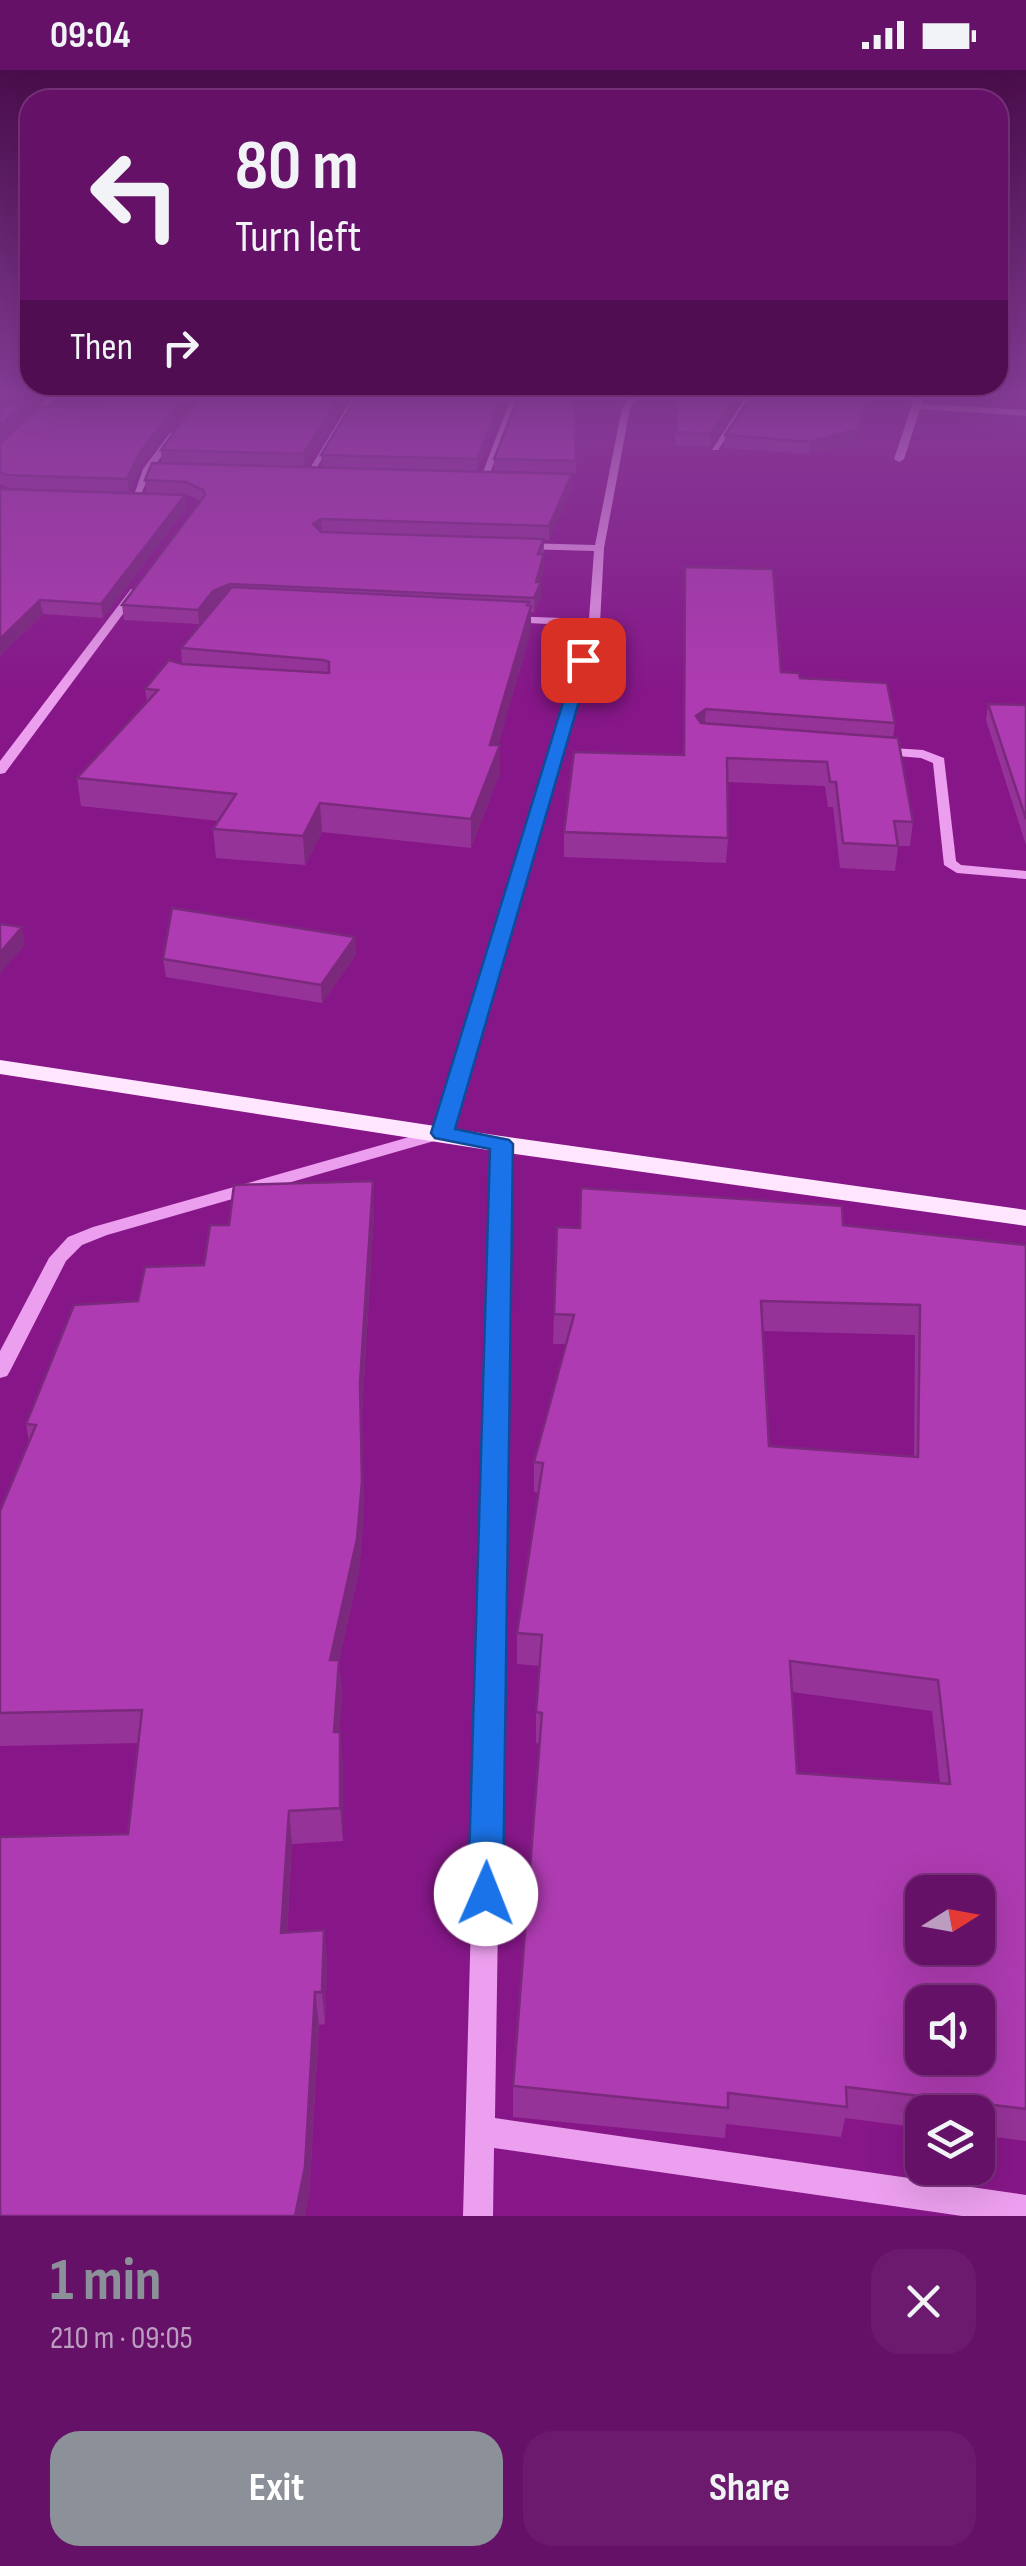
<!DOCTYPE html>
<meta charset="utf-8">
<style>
body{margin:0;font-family:"Sofia Sans Condensed",sans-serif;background:#6b1a6d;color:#f1f3f6;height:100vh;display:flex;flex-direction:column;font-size:38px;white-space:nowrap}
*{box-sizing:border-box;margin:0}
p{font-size:32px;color:#bc9dc0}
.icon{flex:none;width:55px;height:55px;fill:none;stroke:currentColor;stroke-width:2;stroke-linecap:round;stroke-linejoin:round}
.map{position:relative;height:2146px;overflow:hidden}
.details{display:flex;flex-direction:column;background:#651167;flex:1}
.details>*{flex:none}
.top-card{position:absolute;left:20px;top:20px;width:988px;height:305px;border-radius:30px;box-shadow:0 10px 40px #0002,0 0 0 2px #79317b;background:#651167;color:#f1f3f6;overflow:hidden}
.needle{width:65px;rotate:79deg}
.tools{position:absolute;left:905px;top:1805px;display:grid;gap:20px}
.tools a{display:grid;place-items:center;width:90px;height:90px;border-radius:20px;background:#651167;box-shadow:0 10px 40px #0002,0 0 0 2px #79317b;font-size:50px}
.pin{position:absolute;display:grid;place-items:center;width:85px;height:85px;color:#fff;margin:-42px;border-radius:20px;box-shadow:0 5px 15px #0006}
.me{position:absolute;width:110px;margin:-55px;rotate:1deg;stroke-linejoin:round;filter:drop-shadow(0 0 8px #0008)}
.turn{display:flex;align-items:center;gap:35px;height:210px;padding:0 50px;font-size:45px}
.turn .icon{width:130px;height:130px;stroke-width:2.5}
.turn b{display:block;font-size:70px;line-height:85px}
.then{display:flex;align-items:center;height:95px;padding:0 50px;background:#0003;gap:20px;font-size:38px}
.round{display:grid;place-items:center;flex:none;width:105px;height:105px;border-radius:30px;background:#6b1a6d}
.overview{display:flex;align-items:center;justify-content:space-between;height:170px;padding:0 50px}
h1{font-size:60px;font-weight:700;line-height:75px;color:#8c9099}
.action{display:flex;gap:20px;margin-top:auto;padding:20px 50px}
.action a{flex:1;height:115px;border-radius:30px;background:#8c9099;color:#fff;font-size:40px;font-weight:700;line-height:115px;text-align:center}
.action a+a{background:#6b1a6d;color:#f1f3f6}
.status{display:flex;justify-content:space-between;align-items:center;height:70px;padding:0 50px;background:#651167;direction:ltr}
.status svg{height:28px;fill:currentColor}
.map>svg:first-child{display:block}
</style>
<div class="status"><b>09:04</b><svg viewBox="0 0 49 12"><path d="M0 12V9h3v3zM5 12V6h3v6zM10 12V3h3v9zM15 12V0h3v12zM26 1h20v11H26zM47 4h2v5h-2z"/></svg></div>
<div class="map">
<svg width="1026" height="2146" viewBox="0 0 1026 2146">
<rect width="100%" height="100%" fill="#871789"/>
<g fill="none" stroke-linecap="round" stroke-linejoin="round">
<path fill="#ec9fee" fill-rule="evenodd" d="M55 320H63L0 385V377Z
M357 320H365L312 405H306Z
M514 320H522L488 408 480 410Z
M608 320H646L630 338 604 478 600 553 451 1063 448 1067 107 1165 82 1175 66 1191 10 1301 7 1306 0 1308V1281L49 1188 68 1167 93 1157 434 1060 588 556 508 552 502 549 508 546 589 549 594 481 523 479 518 476 523 473 595 475 622 338 631 325Z
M750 320H758L718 380H712Z
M886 320 923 322 922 334 1026 340V346L920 339 904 389 899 392 894 389 915 326Z
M170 363 177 365 152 399 138 431H132L143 399Z
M131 519 140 521 5 703 0 704V691Z
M877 677 923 680 944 688 956 791 961 795 1026 801V809L957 803 944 795 933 693 921 688 873 684V678Z
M501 1069 510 1074 495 2048 1026 2125V2146H962L494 2078 493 2146H463L492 1074Z"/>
<path fill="#ffe6fe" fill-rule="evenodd" d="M0 990 501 1066 1026 1140V1156L501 1082 0 1004Z"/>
</g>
<path fill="#963398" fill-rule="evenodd" d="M205 320H353L304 396 162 392 161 380Z
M474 320 473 323 504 335 477 401 572 417 549 470H544V498L540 512 541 527 534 543 531 542V561L498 675H500V703L471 778 322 762 305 795 216 788 213 759 219 751 81 736 77 708 147 632 145 619 182 594 181 578 217 534 214 536 199 554 124 550 122 535 201 431 188 425 146 423 145 410 322 397 321 385Z
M677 320H748L710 377 675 375Z
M756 320H874L856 372 809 384 724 378 725 365Z
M197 321 140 397 129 422 9 418 0 414V374L101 334Z
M575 324 576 403 494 401V389Z
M0 417 2 419 185 425 186 439 103 548 43 544 0 586Z
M685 497 781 602 800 608 895 653 893 668 913 752 910 776H898L895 801 840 798 833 737H828L825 716 727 712 728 768 726 793 564 787V762L683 685Z
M988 634 1026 635V775L986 650Z
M355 867 356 885 322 933 166 907 163 889Z
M374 1142 362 1345 364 1444 359 1501 339 1591 342 1623 339 1662 343 1695V1771L292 1774 287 1863 324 1860 327 1893 325 1954 319 1955 309 2128 128 1764 139 1673 0 1676V1441L29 1372 26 1354 138 1231 204 1195 229 1155Z
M843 1155 1026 1175V2071L978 2065V2042H922V2058L845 2048 841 2067 726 2054 725 2068 513 2047V2016L539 1674 536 1673V1642L540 1596 517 1594V1563L538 1423 534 1422V1392L566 1274H553L554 1244 580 1158ZM763 1261 915 1265 914 1387 769 1376ZM792 1622 932 1641 940 1713 797 1703Z"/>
<path fill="#7a297c" d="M188 320 197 321 140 397 129 422 127 409 139 384Z
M345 320H353L304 396 303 384Z
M741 320H748L710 377V364Z
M872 320H874L873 325 856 372 809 384 810 372Z
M504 323V335L477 401V389Z
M21 336 23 348 0 372V357Z
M572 404V417L549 470V456Z
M185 425 186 439 103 548 101 534Z
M321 449 322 462 313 454Z
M544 484V498L539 518 541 512V527L534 543 536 512Z
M230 514 231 528 214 536 199 554 198 540 213 521Z
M40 530 43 544 0 586V569Z
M529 532V543L531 536V561L494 690 500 675V703L471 778V749Z
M706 639 704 662 696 646Z
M320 733 322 762 305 795 303 766Z
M22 857 25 875 0 904V883Z
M355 867 356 885 322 933 321 915Z
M373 1111 374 1142 362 1345 364 1444 359 1501 339 1591 342 1623 337 1695 330 1590 360 1313Z
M340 1662 343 1695V1771L340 1738Z
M289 1741 292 1774 285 1896 281 1863Z
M324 1860 327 1893 325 1954 322 1922Z
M315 1922 319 1955 309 2128 305 2146H295Z"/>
<path fill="#ae3bb1" stroke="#7a297c" stroke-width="2.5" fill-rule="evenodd" d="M114 320H188L139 384 127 409 7 405 0 402V374L39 337 101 334Z
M205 320H345L303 384 161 380Z
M361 320H472L471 323H504L477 389 321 385Z
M677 320H741L710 364 676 362Z
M756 320H872L857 359 810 372 725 365Z
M520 323 575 324 576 391 494 389Z
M0 335 21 336 0 357Z
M152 393 572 404 549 456 321 449 313 454 321 462 544 469 538 484H544L536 512H541L534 528 230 514 213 521 198 540 122 535 205 425 203 420 186 412 145 410Z
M0 417 2 419 185 425 101 534 40 530 0 569Z
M685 497 773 499 781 602 799 603 800 608 887 613 895 653 706 639 696 646 701 653 898 668 913 752 894 751 898 776 843 773 836 712H830L827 692 727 688 728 768 564 762 574 682 684 685Z
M232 517 529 532 527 535 531 536 490 675H500L471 749 320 733 303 766 213 759 236 724 77 708 158 620 145 619 169 590 182 594 329 603V592L323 590 181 578Z
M988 634 1026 635V749Z
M172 838 355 867 321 915 163 889Z
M0 854 22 857 0 883Z
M373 1111 360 1313 362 1412 357 1469 330 1590H339L334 1662H340V1738L289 1741 281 1863 324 1860 322 1922H315L305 2097 295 2146H0V1767L128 1764 142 1640 0 1643V1441L36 1355 26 1354 74 1235 138 1231 145 1197 204 1195 210 1155H229L234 1115Z
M581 1118 842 1136 843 1155 1026 1175V2039L846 2017 847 2037 728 2023V2038L513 2016 542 1643 536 1642 542 1565 517 1563 543 1393 534 1392 574 1245 554 1244 557 1157 580 1158ZM761 1231 920 1235 918 1387 769 1376ZM790 1591 938 1610 950 1714 797 1703ZM922 1822H978V1878H922ZM922 1932H978V1988H922Z"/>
<linearGradient id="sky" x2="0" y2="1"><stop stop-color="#4a0d4b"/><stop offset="0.52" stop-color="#853c97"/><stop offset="1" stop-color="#853c97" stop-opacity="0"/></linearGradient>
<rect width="1026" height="620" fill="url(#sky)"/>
<path fill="#1a73e8" stroke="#114b97" stroke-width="2.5" d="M583 585 591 590 455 1059 509 1070 513 1074 503 1824 498 1836 486 1840 473 1836 468 1824 490 1079 435 1068 431 1063 576 590Z"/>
</svg>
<div class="tools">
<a><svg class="needle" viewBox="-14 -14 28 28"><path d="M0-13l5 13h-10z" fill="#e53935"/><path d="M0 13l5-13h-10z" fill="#bc9dc0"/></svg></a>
<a><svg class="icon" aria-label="sound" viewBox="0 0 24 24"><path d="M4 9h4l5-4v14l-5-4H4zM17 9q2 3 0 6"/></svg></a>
<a><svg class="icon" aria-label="layers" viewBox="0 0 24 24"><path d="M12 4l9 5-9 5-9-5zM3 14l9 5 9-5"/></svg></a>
</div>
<div class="pin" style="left:583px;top:590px;background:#d93025"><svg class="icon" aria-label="arrive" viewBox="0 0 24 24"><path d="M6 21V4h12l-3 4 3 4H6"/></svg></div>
<svg class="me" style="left:486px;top:1824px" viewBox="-20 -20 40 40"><circle r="19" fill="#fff"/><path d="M0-13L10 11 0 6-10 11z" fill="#1a73e8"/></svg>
<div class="top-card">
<div class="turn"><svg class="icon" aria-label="left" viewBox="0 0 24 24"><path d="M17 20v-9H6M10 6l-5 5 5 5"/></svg><div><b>80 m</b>Turn left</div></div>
<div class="then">Then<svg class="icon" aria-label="right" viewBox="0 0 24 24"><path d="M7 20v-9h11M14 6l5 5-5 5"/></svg></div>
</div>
</div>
<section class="details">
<div class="overview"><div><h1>1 min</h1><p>210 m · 09:05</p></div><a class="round"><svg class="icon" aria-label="close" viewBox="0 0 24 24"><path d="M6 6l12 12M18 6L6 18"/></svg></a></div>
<div class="action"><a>Exit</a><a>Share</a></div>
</section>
